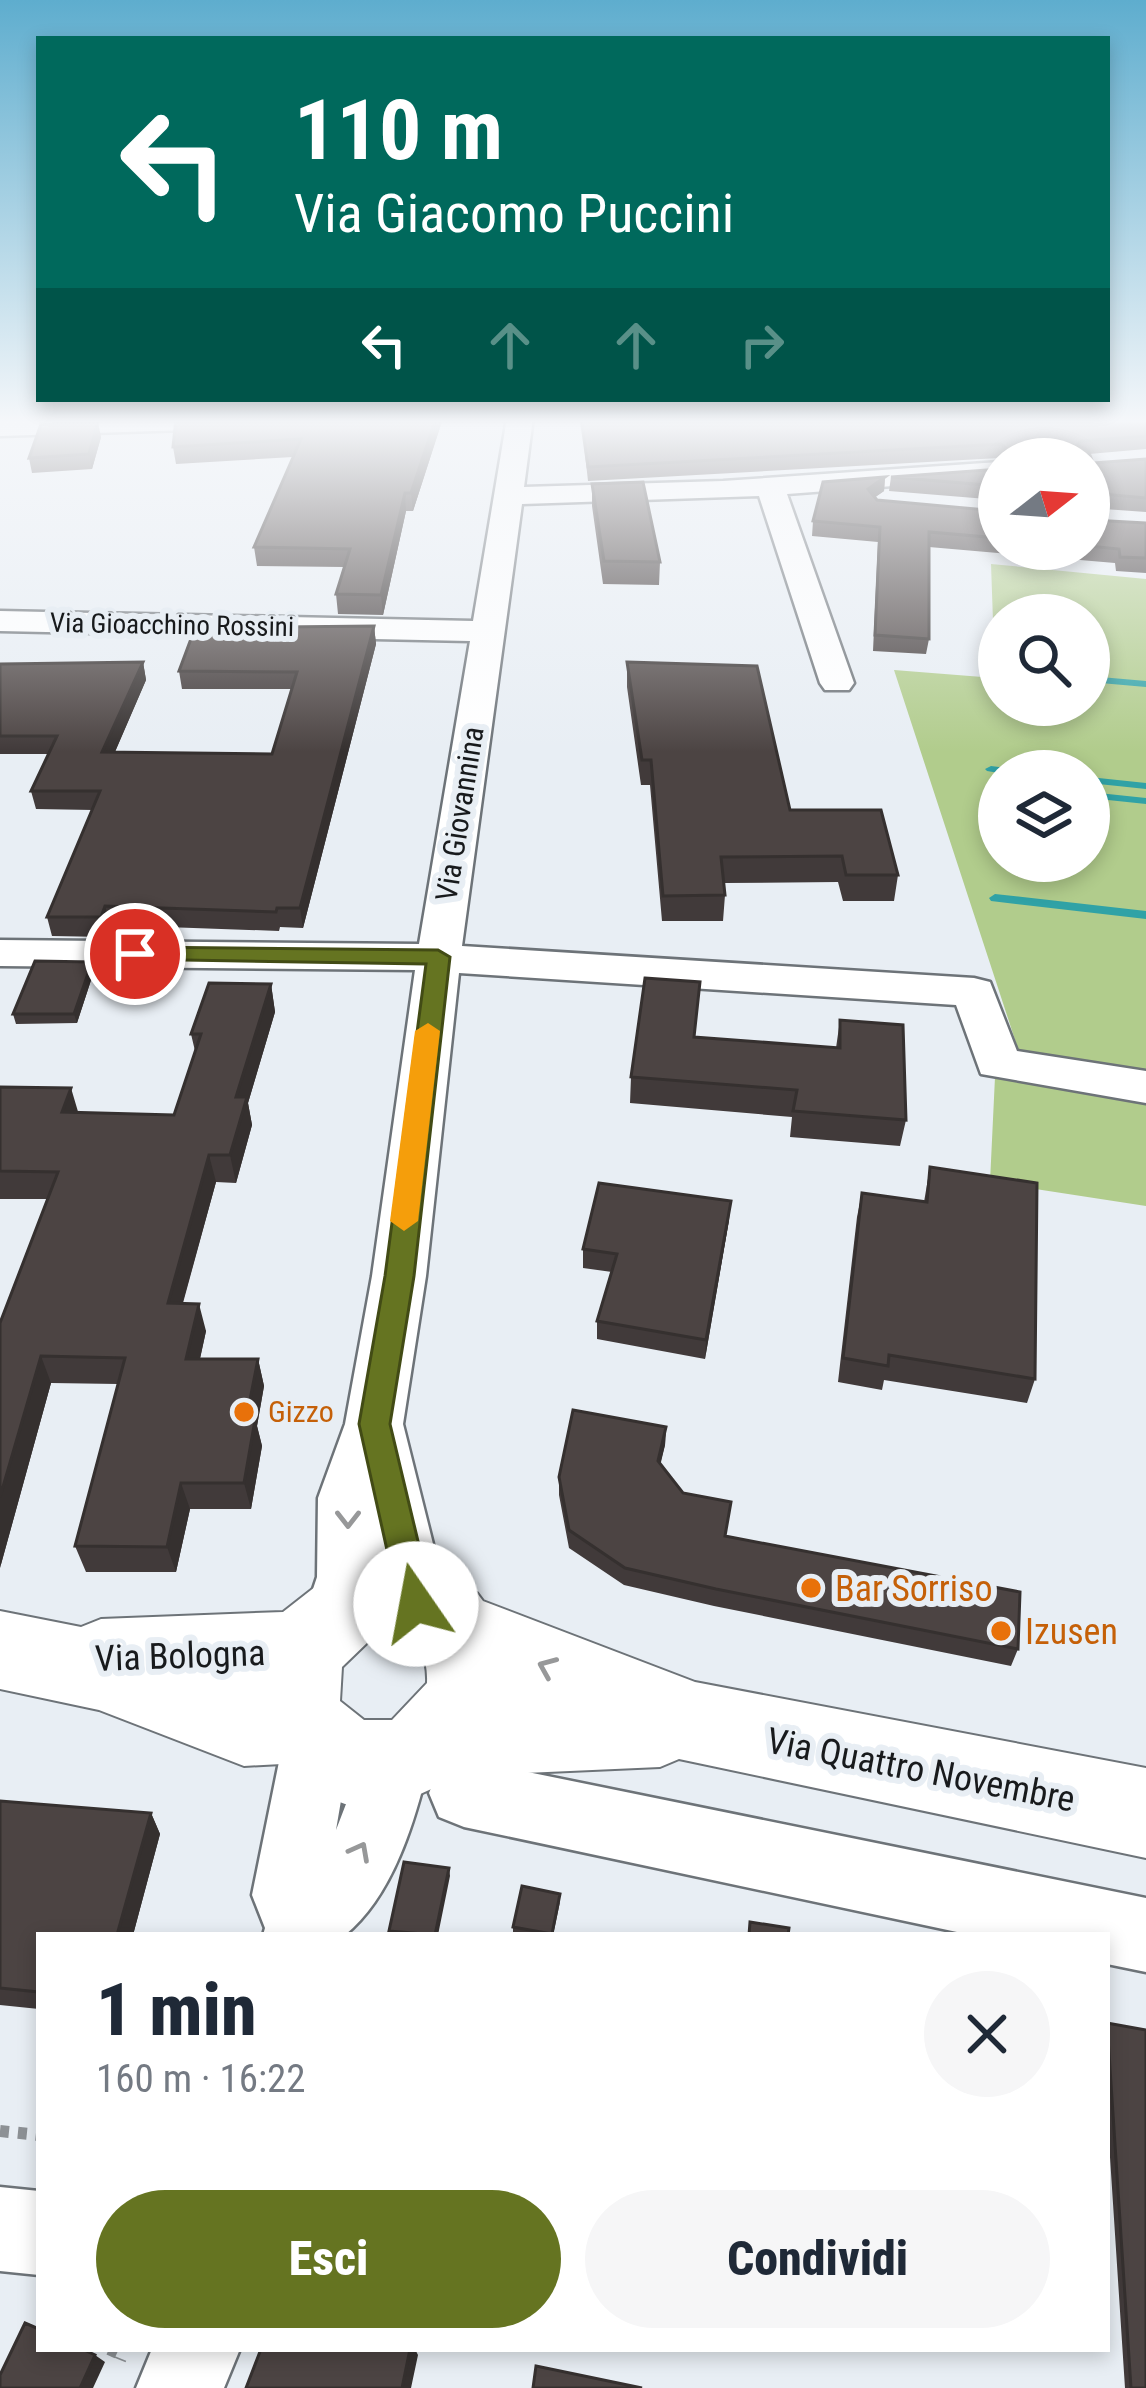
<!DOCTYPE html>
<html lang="it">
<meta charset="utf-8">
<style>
body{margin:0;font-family:"Roboto Condensed",sans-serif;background:#f6f6f7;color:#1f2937;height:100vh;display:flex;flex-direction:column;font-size:45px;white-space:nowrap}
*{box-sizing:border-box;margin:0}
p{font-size:39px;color:#747a83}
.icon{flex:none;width:66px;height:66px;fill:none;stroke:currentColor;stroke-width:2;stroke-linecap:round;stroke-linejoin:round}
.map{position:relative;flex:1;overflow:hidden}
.side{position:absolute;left:36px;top:1932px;width:1074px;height:420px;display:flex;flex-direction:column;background:#fff;border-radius:0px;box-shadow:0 6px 18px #0003}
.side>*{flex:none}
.banner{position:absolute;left:36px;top:36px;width:1074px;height:366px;border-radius:0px;box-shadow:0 6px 18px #0003;background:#00695c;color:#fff;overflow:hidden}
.needle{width:78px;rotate:73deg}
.buttons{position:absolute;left:978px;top:438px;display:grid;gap:24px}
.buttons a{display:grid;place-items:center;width:132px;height:132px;border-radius:50%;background:#fff;box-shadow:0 6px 18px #0003;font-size:60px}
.pin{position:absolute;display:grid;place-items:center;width:102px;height:102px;color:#fff;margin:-51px;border:6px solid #fff;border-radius:50%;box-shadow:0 3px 12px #0007}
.me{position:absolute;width:132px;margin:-66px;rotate:348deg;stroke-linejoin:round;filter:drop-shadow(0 0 9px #0008)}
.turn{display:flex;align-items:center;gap:42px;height:252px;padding:0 60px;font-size:54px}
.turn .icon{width:156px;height:156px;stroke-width:2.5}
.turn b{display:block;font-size:84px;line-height:102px}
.lanes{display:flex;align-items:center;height:114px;padding:0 60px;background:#0003;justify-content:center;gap:60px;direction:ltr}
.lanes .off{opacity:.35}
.round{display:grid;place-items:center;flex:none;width:126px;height:126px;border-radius:63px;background:#f6f6f7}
.headline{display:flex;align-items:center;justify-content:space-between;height:204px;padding:0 60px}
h1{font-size:72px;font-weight:800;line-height:90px}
.button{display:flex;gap:24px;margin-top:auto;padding:24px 60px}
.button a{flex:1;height:138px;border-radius:72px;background:#657421;color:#fff;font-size:48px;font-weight:800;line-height:138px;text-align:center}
.button a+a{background:#f6f6f7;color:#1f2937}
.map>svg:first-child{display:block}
</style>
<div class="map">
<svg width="1146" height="2388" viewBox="0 0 1146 2388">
<rect width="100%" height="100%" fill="#e8eef4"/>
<path fill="#b1cc8c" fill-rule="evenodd" d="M991 564 1146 579V1070L1019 1052 894 670 995 678ZM999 615H1089V705H999ZM999 771H1089V861H999Z
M995 1077 1146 1098V1206L990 1182Z"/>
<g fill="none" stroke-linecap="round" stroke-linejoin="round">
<path fill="#30a2a6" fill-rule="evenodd" d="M1089 676 1146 681V687L1089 682Z
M991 766 1007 768 1013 771H999V773L987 771 985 769Z
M1089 777 1146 783V789L1089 783Z
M991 782 999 783V789L987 787V783Z
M1089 792 1146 798V804L1089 798Z
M995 894 1146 911V919L991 901 989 898Z"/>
<g stroke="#6d7378" stroke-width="5">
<path id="minor" d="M324 418 311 426 0 436V420Z
M507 418H533L524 487 723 481 999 462V478L787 494 854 683 849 690H825L820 683 759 496 522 504 462 946 974 978 990 982 1017 1051 1146 1071V1103L981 1074 956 1005 459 973 426 1276 403 1424 448 1604 439 1624 416 1633 393 1624 379 1580 359 1637 336 1645 313 1637 304 1616 317 1577 318 1498 345 1424 372 1276 415 970 0 966V940L419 944 470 641 0 631V611L473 621Z
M317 1709 341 1719 351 1742 336 1830 371 1739 395 1730 419 1739 429 1763C415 1821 393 1896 345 1935H263L265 1928 252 1895 283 1742 293 1719Z
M464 1759 1146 1898V1972L1107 1964V1935H971L464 1827 439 1817 429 1793 439 1769Z
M0 2187 39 2191V2275L0 2271Z
M152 2349H240L224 2388H136Z"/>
</g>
<g stroke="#6d7378" stroke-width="4">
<path id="major" d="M397 1563 477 1593 483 1601 695 1682 1146 1768V1858L679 1759 660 1767 460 1776 385 1810 345 1804 313 1792 282 1764 244 1766 99 1710 0 1689V1611L81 1627 101 1619 283 1612 320 1583 365 1567ZM395 1637C420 1648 428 1655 427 1683L392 1720H364L340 1701 342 1667 370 1640Z"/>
</g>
<path stroke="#8d9195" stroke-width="12" stroke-dasharray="9 9" stroke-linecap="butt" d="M0 2131 39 2135
M109 2349 122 2355 120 2360"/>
<use href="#minor" fill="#fff" fill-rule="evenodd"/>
<use href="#major" fill="#fff" fill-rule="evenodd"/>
</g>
<path fill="#413a3a" d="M176 418H443L413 511H406L383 615 338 614 336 594 344 567 257 566 254 547 293 457 176 464 173 447Z
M581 418H1146V449L1089 454 1093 463 1146 459V512L1090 508 1092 520 1146 523V573L1116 571 1115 563 929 547V639L926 654 873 651 878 542 812 536 813 521 885 477 884 491 875 497 877 500 999 511V549H1089V459L999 458 588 481Z
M101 437 92 469 32 473 29 458Z
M999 469V500L889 491 891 477Z
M592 484 660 562 659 585 603 584 592 506Z
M374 626 376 644 303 928 280 927 279 931 110 925 106 937 52 936 47 917 93 810 36 809 31 791 48 754H0V664L143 662 146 680 115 752 272 754 292 689H182L179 671Z
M627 662 790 810 898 875 894 901H843L838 882 724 883 725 895 723 921H662L650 785H641L627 687Z
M92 962 94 971 77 1023 16 1024 13 1014Z
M271 984 275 1012 248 1103 252 1125 236 1183 216 1182 183 1303 206 1331 200 1359H258L264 1386 257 1426 262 1446 251 1509H190L176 1572H86L75 1546 118 1384 51 1383 0 1568 47 1199H0V1087L78 1113 174 1115 195 1051 191 1034Z
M840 1020 906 1120 900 1146 790 1137 792 1117 630 1103 631 1077 695 1037 836 1048Z
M930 1167 1035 1379 1027 1403 884 1380 882 1390 838 1382 857 1217 862 1193 924 1202Z
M729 1220 705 1359 597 1339V1321L612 1272 583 1268V1249Z
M666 1427 665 1445 660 1464 683 1493 726 1536 1018 1649 1011 1666 714 1606 624 1585 569 1548 559 1495V1477Z
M0 1801 151 1813 160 1834 133 1935H39V2009L0 2005Z
M560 1902 553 1935 513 1934V1927Z
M1107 2023 1146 2388H1125L1107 2111Z"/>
<path fill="#35302f" d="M436 418H443L413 511 411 493Z
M98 422 101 437 92 469 89 454Z
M885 477 884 491 867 503 868 489Z
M405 493 406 511 383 615 381 595Z
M374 626 376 644 303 928 300 908Z
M143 662 146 680 107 770 102 752Z
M105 906 110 925 106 937 101 917Z
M92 962 94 971 77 1023 74 1014Z
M271 984 275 1012 248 1103 252 1125 236 1183 230 1155 236 1097Z
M71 1088 79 1115 62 1112Z
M209 1155 216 1182 175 1330 168 1303Z
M731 1201 729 1220 705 1359 706 1340Z
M199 1304 206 1331 194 1385 186 1359Z
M41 1356 51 1383 0 1568V1497Z
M258 1359 264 1386 257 1426 262 1446 251 1509 244 1483 246 1420Z
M666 1427 665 1445 657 1479 658 1461Z
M181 1483 190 1509 176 1572 167 1547Z
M151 1813 160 1834 133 1935H117Z
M449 1868 450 1876 438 1935H435Z
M410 2349H415L418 2355 411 2388H402Z
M95 2355 105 2362 93 2388H80Z"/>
<path fill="#4c4443" stroke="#35302f" stroke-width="3" d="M176 418H436L411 493H405L381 595 336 594 350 549 254 547 301 439 173 447Z
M581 418H1146V436L1081 441 1077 445 1088 450 1093 463 1146 459V498L1093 493 1089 497V459H1004L1006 448 1001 444 588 467Z
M98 422 89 454 29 458 41 424Z
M999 469V486L891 477Z
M885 477 868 489 877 500 999 511V538L929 532V639L875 635 880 527 813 521 823 482Z
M643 482 660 562 604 561 592 484Z
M1089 504 1092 520 1146 523V558L1120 557 1119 549 1089 546Z
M374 626 300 908H277L276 912 105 906 101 917H47L100 791H31L57 736H0V664L143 662 102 752 272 754 297 672 179 671 195 628Z
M627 662 757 666 790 810H881L898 875H846L842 856 721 857 725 895 663 896 651 760H642Z
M35 961 92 962 74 1014H13Z
M645 978 700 982 694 1037 840 1048V1020L903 1025 906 1120 793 1111 797 1090 631 1077Z
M209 983 271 984 236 1097H247L230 1155H209L168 1303 199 1304 186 1359H258L246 1420H255L244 1483H181L167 1547 75 1546 125 1358 41 1356 0 1497V1323L58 1172 0 1171V1087L71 1088 62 1112 174 1115 201 1034H191Z
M930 1167 1037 1183 1035 1379 889 1355 888 1366 843 1358 862 1193 927 1202Z
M599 1183 731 1201 706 1340 597 1321 617 1254 583 1249Z
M573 1410 666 1427 658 1461 683 1493 731 1502 725 1536 1020 1592 1018 1649 716 1589 625 1568 569 1530 559 1477Z
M0 1801 151 1813 117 1935H39V1992L0 1988Z
M404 1862 449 1868 435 1935 389 1931Z
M522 1886 560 1894 552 1934 513 1927Z
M750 1922 789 1928 788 1935H749Z
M1107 2023 1146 2030V2388H1131Z
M25 2323 39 2329V2349H82L95 2355 80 2388H0V2375Z
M261 2349H410L402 2388H246Z
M536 2366 642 2388H533Z"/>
<defs><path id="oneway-chevron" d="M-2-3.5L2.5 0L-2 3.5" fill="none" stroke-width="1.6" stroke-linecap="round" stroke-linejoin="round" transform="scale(3)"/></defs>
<g stroke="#979899">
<use href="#oneway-chevron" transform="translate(348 1519) rotate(90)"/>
<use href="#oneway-chevron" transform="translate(547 1667) rotate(-157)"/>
<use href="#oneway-chevron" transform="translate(360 1851) rotate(-62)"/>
</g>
<linearGradient id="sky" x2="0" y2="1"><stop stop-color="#5eadce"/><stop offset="0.56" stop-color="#f5f7fa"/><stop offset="1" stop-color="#f5f7fa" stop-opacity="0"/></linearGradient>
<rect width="1146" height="752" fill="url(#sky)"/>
<path fill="#657421" stroke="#424b15" stroke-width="3" d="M135 947 438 950 450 957 414 1276 390 1424 433 1604 428 1615 416 1619 404 1615 399 1604 359 1424 385 1276 426 964 126 959 123 954Z"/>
<path fill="#f59e0b" d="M428 1023 440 1031 418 1221 404 1231 390 1221 415 1031Z"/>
<g fill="#e8710a" stroke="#e8eef4" stroke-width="4.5">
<circle cx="244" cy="1412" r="12"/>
<circle cx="811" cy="1588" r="12"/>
<circle cx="1001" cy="1631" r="12"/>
</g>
<g text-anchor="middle" stroke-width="12" stroke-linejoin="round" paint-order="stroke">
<g font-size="27" fill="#181a1c" stroke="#e8eef4">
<text transform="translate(172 625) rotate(1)" y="9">Via Gioacchino Rossini</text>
</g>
<g font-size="30" fill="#181a1c" stroke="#e8eef4">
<text transform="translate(460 814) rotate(-81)" y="10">Via Giovannina</text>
</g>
<g font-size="30" fill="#c56008" stroke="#e8eef4" text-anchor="start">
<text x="268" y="1422">Gizzo</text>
</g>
<g font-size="36" fill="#c56008" stroke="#e8eef4" text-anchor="start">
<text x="835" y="1601">Bar Sorriso</text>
<text x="1025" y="1644">Izusen</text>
</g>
<g font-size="36" fill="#181a1c" stroke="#e8eef4">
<text transform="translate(180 1655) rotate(-2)" y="13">Via Bologna</text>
<text transform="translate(921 1769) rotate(11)" y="13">Via Quattro Novembre</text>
</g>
</g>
</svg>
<div class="buttons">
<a><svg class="needle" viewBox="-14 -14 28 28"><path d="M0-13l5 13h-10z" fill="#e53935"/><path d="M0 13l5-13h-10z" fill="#747a83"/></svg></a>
<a><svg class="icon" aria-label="search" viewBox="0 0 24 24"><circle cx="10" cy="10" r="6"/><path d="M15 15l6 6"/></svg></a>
<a><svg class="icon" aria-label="layers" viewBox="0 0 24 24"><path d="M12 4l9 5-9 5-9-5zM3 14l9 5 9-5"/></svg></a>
</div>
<div class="pin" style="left:135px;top:954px;background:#d93025"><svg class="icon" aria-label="arrive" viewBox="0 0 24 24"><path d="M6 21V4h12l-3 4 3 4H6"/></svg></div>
<svg class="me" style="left:416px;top:1604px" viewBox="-20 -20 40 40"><circle r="19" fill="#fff"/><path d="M0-13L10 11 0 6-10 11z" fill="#657421"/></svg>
<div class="banner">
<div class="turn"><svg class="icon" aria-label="left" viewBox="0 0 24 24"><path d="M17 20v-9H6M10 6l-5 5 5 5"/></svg><div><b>110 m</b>Via Giacomo Puccini</div></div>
<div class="lanes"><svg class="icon" aria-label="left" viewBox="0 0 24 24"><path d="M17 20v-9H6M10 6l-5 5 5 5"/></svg><svg class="icon off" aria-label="ahead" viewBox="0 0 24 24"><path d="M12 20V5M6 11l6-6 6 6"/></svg><svg class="icon off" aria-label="ahead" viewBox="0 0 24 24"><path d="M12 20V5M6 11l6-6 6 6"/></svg><svg class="icon off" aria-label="right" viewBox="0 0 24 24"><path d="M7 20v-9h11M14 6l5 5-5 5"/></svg></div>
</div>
<section class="side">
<div class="headline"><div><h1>1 min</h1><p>160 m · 16:22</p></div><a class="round"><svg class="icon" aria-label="close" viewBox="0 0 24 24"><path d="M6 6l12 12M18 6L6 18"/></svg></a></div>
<div class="button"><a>Esci</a><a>Condividi</a></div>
</section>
</div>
